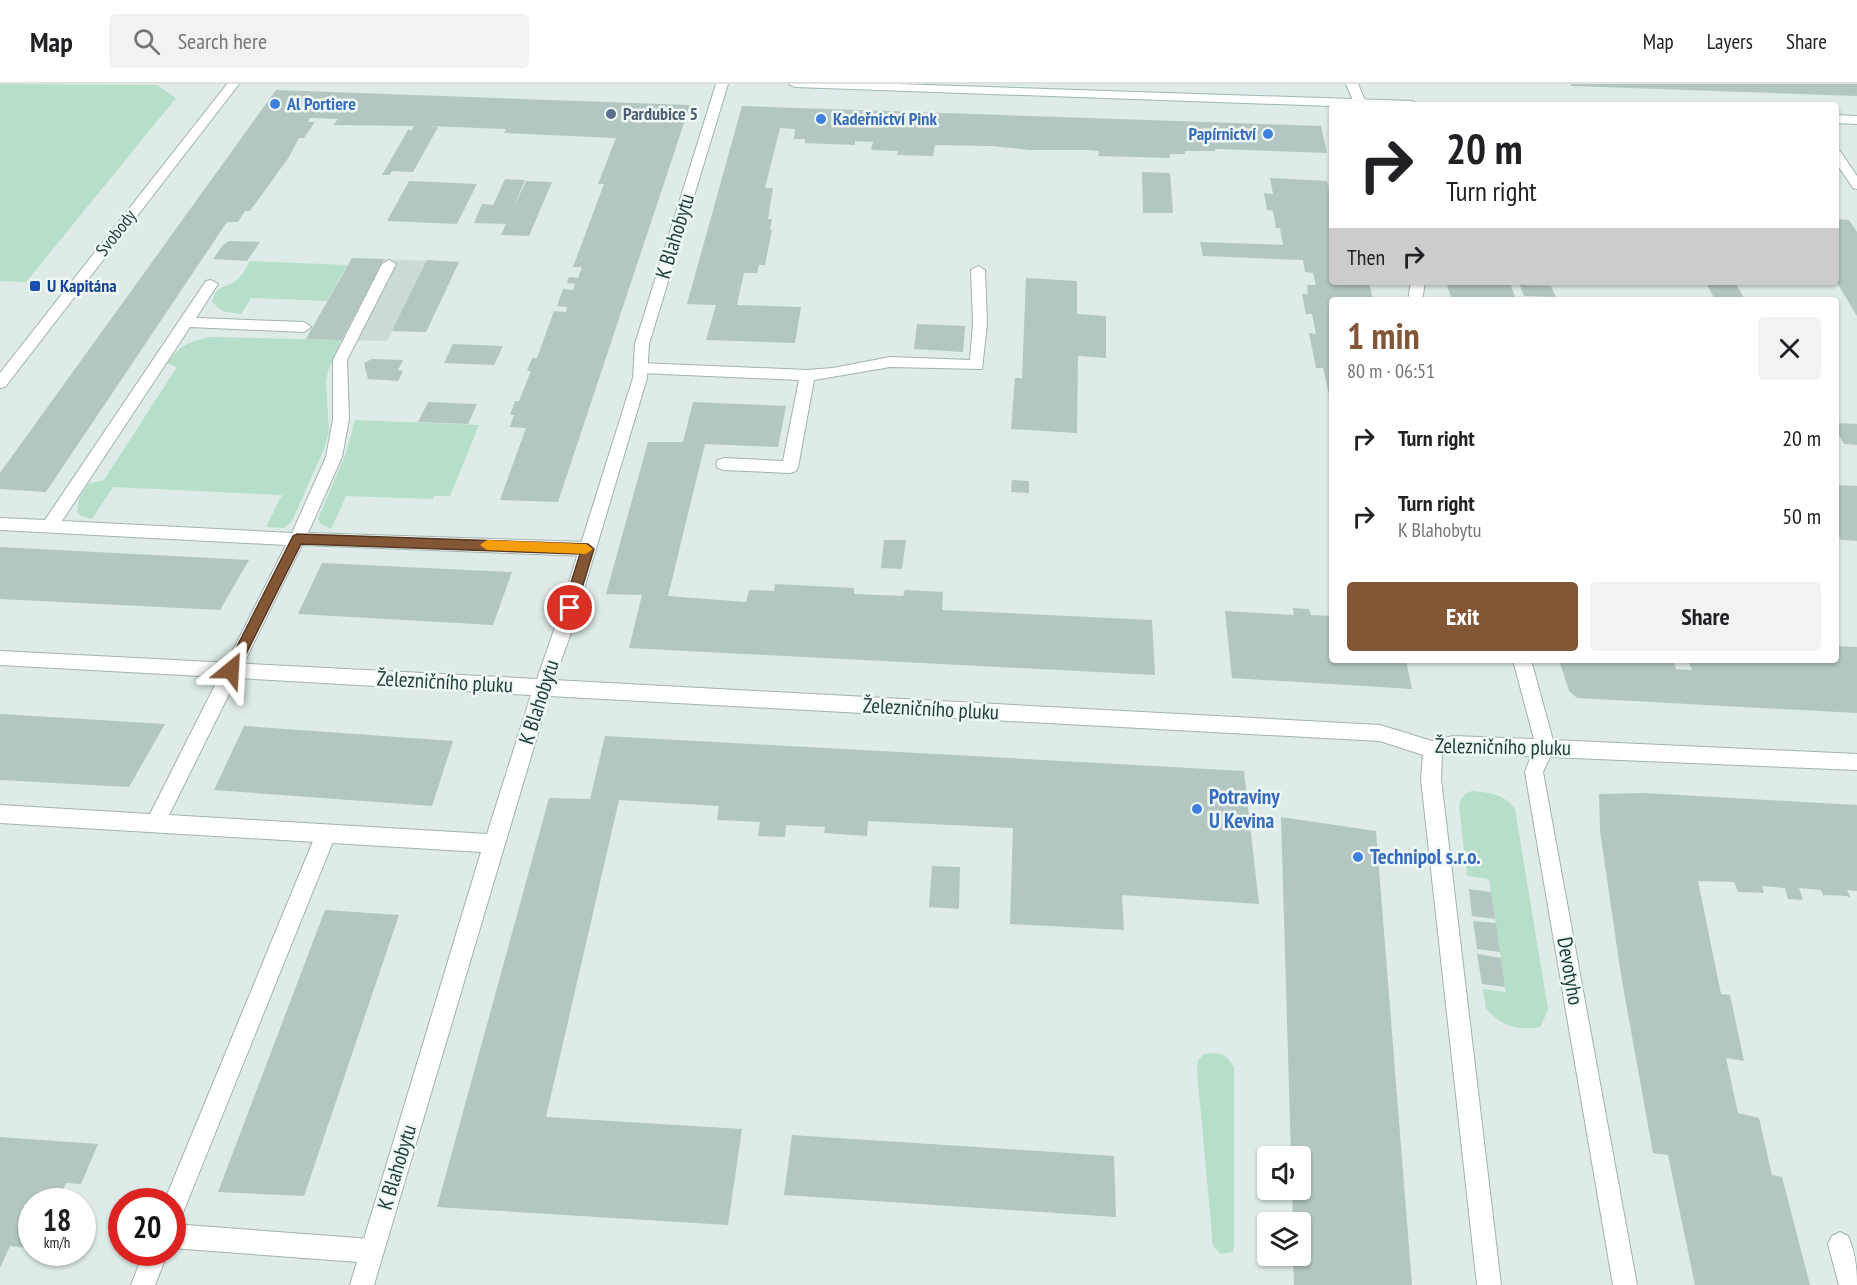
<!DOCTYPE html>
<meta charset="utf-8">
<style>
body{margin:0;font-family:"PT Sans Narrow",sans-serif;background:#f2f2f2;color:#202124;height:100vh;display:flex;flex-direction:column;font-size:22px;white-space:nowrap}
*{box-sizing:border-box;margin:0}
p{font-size:20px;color:#757577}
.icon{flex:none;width:33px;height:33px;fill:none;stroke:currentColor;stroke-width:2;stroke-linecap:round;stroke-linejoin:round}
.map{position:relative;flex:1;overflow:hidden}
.panel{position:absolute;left:1329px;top:213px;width:510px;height:366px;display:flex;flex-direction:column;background:#fff;border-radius:6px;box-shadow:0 2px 4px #0004}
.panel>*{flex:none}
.top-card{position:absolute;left:1329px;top:18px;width:510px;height:183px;border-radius:6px;box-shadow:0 2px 4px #0004;background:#fff;color:#202124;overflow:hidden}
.fabs{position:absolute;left:1257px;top:1062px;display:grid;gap:12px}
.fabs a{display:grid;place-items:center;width:54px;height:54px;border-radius:6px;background:#fff;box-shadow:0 2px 4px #0004;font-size:30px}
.speed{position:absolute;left:18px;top:1104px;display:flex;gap:12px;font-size:30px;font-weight:700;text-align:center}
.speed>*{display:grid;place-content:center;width:78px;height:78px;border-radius:50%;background:#fff;box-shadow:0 2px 4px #0004;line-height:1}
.speed small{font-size:15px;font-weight:400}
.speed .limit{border:9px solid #d22;background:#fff;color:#111}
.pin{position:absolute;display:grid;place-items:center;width:51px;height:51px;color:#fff;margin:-26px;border:3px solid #fff;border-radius:50%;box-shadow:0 2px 6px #0007}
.me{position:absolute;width:66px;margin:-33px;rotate:27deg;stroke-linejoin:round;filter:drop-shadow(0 0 4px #0008)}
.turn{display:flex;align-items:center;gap:21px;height:126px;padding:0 18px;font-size:27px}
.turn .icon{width:78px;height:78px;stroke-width:2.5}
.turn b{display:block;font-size:42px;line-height:51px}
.then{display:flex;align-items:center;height:57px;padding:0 18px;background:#0003;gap:12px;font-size:22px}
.round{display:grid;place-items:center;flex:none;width:63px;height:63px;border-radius:6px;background:#f2f2f2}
.summary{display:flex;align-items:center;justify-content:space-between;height:102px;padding:0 18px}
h1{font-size:36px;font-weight:800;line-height:45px;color:#835635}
.cta{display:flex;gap:12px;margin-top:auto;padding:12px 18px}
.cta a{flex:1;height:69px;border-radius:6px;background:#835635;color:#fff;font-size:24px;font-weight:800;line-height:69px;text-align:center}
.cta a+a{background:#f2f2f2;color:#202124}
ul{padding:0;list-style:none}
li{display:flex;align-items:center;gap:18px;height:78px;padding:0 18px}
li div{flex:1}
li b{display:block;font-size:22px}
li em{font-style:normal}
header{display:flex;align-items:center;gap:36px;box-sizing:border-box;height:84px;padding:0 30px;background:#fff;border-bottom:2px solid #e0e0e0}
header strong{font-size:28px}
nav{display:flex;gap:33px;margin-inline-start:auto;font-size:21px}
.search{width:420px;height:54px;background:#f2f2f2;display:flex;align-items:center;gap:15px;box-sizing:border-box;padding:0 21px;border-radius:6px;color:#757577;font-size:22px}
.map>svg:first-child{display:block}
</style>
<header>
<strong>Map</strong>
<div class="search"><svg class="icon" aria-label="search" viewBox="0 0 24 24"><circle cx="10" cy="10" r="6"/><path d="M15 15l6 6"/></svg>Search here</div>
<nav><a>Map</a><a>Layers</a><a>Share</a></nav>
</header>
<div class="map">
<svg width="1857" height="1201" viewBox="0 0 1857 1201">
<rect width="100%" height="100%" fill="#deebe8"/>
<path fill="#ccdbd7" d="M352 174 459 178 426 248 392 247 387 257 306 255Z"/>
<path fill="#b5dfc8" d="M0 0 157 1 176 14 26 198 0 197Z
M250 177 347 181 327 217 251 214 241 230 222 227 212 218C217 198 229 205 239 194 244 189 247 182 250 177Z
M210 253 341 256 328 287 326 299 329 347 324 365 292 437 284 444 266 443 282 411 113 403 92 435 81 432 77 428 79 415 88 400 104 396 177 283 167 279C180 261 189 258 210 253Z
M355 336 479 341 450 412H434L433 415 346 412 331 445 321 440 318 435 345 372Z
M1472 707C1491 709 1503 709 1515 725L1548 926 1540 943C1518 947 1501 942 1486 925L1483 905 1506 908 1489 795 1467 792 1459 722C1461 714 1463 710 1472 707Z
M1213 969C1224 970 1229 973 1234 984V1161L1233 1168 1221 1170 1213 1162 1197 987 1198 976 1204 970Z"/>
<path fill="#b3c6c1" d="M1571 0H1857V12L1601 3 1571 2Z
M276 6 690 21 558 418 500 416 526 344 510 343 514 331H510L515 317H519L531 287H527L532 274H537L554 227 566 228 567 223 557 222 563 205 573 206 575 200 567 199 569 193 578 194 582 183H573L604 100H598L616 54 504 49 506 45 428 42 438 43 413 88 392 87 390 91H382L408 46H412L414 42 333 41 338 35 310 34 308 38H315L304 54H299L289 73 250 127H245L238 138H227L46 408 0 405V389Z
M742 22 1321 42 1327 69 1215 65V67H1185V70H1170V74L1098 72 1099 67 1085 66H1030L992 62 935 61 933 72 897 71 898 67 871 66 873 58 855 57V61L805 59V55H794L795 45 780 44 765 104H773L768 135H772L770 146H772L765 181H759L757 189H744L737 221 801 223 795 259 706 256 716 221 687 220Z
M1142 88 1170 89 1173 129H1143Z
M1270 94 1327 97 1329 106H1332V198H1369L1373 216H1332V323L1323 284H1316L1309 249 1316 250 1312 230H1306L1302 210H1308L1307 201H1316L1313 189 1305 188 1303 176 1203 172 1200 158 1283 161 1280 144H1276L1273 127 1267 126 1264 109 1273 110Z
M505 95 525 96 511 129 526 97 552 98 529 152 501 151 506 140 474 139 482 120 493 121Z
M409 97 477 100 457 140 387 137Z
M1836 135 1849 136 1857 148V232L1836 197Z
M229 157 260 158 247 177 213 175 223 161Z
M352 174 384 175 341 256 306 255Z
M427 176 459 178 426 248 392 247Z
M1026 194 1077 197V230L1106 232V274L1078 272 1077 349 1011 345 1015 294H1022Z
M1446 198H1510L1515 213H1508L1509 216H1452Z
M1706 198H1735L1745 216H1715Z
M1520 201 1551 202 1556 213 1524 212Z
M917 240 965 242 963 268 914 265Z
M453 260 503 262 494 281 444 279Z
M372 275 403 276 398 286 403 287 398 297 368 295 364 279Z
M428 318 477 320 468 340 418 338Z
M693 318 786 322 778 363 705 360 668 512 746 518 749 506 774 507 775 500 854 504V510L878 511 903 512 905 506 943 508 942 526 1152 536 1155 591 629 564 642 511 606 510 648 358H683Z
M1836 339 1857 340V361L1844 360 1836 346Z
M1012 396 1029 397V409L1011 408Z
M1836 401 1857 402V457L1841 456 1836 447Z
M884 456H906L902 485 881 484Z
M0 463 249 476 220 526 0 515Z
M322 479 512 488 493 541 298 530Z
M1293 524 1309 525 1311 531 1332 532V576H1406L1412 605 1232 594 1225 527 1294 531Z
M1836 562 1857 563V629L1577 614 1569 607 1559 576H1673L1676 585 1692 586 1688 576H1836Z
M0 630 165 640 129 703 0 696Z
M244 642 453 657 432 722 214 706Z
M605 652 1244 687 1259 820 1122 811 1124 846 1010 840 1013 744 868 737 867 752 824 749 825 743 786 741 785 753 758 752 760 738 717 736 719 722 619 716 546 1033 742 1045 728 1141 437 1123 549 714 590 715Z
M1645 709 1857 721V807L1847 806 1851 814 1847 812 1825 811 1824 813 1821 806 1799 804 1803 816 1788 815 1785 804 1762 802 1764 809 1738 808 1734 798 1698 797 1721 910 1730 911 1744 977 1726 974 1738 1029 1759 1034 1772 1091 1782 1093 1810 1201H1695L1668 1071 1653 1069 1621 891 1600 747 1599 710Z
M1281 733 1376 747 1412 1201H1294L1293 1172H1300V1138H1293L1292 1106H1300V1072H1291Z
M932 782 960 783 959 825 929 823Z
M1469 805 1491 808 1495 835 1472 832Z
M325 826 399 831 304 1112 218 1108Z
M1473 837 1496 839 1500 868 1477 865Z
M1477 870 1501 874 1505 903 1482 900Z
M792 1051 1114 1072 1116 1133 784 1111Z
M0 1053 98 1060 81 1100 66 1099 58 1118H32V1164L10 1162 0 1184Z"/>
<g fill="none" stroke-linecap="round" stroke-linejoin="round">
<g stroke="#a1b3b0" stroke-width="2">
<path id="service" d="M389 176 396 180 347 276 349 335 342 373 308 449 588 458 594 460 596 465 594 470 588 472 302 461 238 591 232 594 226 591 223 586 286 461 0 446V434L45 436 206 197 211 196 218 200 196 234 304 238 311 243 304 248 190 243 62 437 292 449 326 373 333 335V276L382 180Z
M978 182 985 186 987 240 982 285 890 283 814 296 798 383 796 387 790 389 724 386 718 384 716 380 718 376 724 374 783 377 799 296 641 289 634 284 641 279 807 286 833 284 890 273 970 276 973 240 971 186Z
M326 741 333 744 336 750 180 1136 172 1140V1118H164L316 750 319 744Z
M172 1140 371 1155 380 1158 383 1167 380 1176 371 1179 172 1164Z
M1840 1148 1848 1152C1855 1168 1857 1183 1857 1201H1839L1828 1160 1832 1152Z
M144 1168H168L155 1201H131Z"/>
</g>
<g stroke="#a1b3b0" stroke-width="2">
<path id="minor" d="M227 0H239L5 303 0 304V289Z
M716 0H728L649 260 647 294 570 552 554 596 1380 641 1432 657 1453 652 1534 655 1513 576H1531L1553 656 1857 670V686L1550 673 1543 688 1637 1201H1613L1525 688 1531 672 1453 668 1442 671 1441 695 1501 1201H1477L1421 695 1423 671 1380 657 549 612 374 1201H350L481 768 0 739V721L150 730 219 593 0 581V567L537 595 552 552 633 294 635 260ZM237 594 531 611 487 750 169 731Z
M1346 0H1358L1367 21H1355Z
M1836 66 1840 67 1857 92V105L1853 104 1836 79Z
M1411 198H1425L1422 216H1408Z"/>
</g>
<g stroke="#9cb8b3" stroke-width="2">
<path id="secondary" d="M789 0H897L1412 17 1418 21 1332 22 795 3Z
M1836 31 1857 32V40L1836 39Z"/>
</g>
<use href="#service" fill="#fff" fill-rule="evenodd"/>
<use href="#minor" fill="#fff" fill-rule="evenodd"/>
<use href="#secondary" fill="#fff" fill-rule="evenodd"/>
</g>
<path fill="#835635" stroke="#553822" stroke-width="1.5" d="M297 450 588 460 594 465 576 524 570 529 563 524 580 470 301 460 236 590H227L225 586 227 582 293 452Z"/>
<path fill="#f59e0b" d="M487 456 586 460 593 465 586 470 487 466 480 461Z"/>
<g fill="#3f7fe0" stroke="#eff8f5" stroke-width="2">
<circle cx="275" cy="20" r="6"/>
<circle cx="821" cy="35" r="6"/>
<circle cx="1268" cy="50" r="6"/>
<circle cx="1197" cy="725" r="6"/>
<circle cx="1358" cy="773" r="6"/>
</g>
<circle fill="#5c6f8a" stroke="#eff8f5" stroke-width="2" cx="611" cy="30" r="6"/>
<rect fill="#1a4fb4" stroke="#eff8f5" stroke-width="2" x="29" y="196" width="12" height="12" rx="3"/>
<g text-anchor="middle" stroke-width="5" stroke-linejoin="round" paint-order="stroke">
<g font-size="18" font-weight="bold" fill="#366cbe" stroke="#eff8f5" text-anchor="start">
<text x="287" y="26">Al Portiere</text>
<text x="833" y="41">Kadeřnictví Pink</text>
<text x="1256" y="56" text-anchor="end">Papírnictví</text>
</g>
<g font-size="18" font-weight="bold" fill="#4e5e75" stroke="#eff8f5" text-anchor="start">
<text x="623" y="36">Pardubice 5</text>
</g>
<g font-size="18" fill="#1e3c3a" stroke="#eff8f5">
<text transform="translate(116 149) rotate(-52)" y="6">Svobody</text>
</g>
<g font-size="18" font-weight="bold" fill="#164399" stroke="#eff8f5" text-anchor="start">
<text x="47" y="208">U Kapitána</text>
</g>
<g font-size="21" fill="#1e3c3a" stroke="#eff8f5">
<text transform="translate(675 152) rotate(-73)" y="7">K Blahobytu</text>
<text transform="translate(445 598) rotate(3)" y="7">Železničního pluku</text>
<text transform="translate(539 618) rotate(-72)" y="7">K Blahobytu</text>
<text transform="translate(931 625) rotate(3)" y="7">Železničního pluku</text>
<text transform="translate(1503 663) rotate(1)" y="7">Železničního pluku</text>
<text transform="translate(1570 887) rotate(80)" y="7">Devotyho</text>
<text transform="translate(397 1083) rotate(-73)" y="7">K Blahobytu</text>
</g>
<g font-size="21" font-weight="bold" fill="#366cbe" stroke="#eff8f5" text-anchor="start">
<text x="1209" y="720">Potraviny<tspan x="1209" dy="24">U Kevina</tspan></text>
<text x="1370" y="780">Technipol s.r.o.</text>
</g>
</g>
</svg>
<div class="fabs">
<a><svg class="icon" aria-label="sound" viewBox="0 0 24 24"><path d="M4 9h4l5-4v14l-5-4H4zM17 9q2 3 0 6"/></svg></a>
<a><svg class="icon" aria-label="layers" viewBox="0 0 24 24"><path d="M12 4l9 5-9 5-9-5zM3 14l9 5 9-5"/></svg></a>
</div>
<div class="speed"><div>18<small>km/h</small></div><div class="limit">20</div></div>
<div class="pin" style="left:570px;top:524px;background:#d93025"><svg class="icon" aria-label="arrive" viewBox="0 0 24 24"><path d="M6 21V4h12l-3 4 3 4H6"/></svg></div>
<svg class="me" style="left:231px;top:586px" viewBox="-20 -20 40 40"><path d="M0-17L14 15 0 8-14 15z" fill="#835635" stroke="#fff" stroke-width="4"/></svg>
<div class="top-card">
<div class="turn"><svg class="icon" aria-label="right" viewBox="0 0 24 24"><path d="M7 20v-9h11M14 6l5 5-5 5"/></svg><div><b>20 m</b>Turn right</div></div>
<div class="then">Then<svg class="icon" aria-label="right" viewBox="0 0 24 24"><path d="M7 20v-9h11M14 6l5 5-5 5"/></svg></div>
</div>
<section class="panel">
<div class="summary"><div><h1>1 min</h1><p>80 m · 06:51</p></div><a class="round"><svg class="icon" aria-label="close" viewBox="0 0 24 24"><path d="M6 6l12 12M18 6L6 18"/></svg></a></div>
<ul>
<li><svg class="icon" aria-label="right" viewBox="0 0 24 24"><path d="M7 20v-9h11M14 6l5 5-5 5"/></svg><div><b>Turn right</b></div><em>20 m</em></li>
<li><svg class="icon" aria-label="right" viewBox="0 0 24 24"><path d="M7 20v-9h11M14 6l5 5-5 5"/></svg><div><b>Turn right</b><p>K Blahobytu</p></div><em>50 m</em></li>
</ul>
<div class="cta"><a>Exit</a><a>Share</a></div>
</section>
</div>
